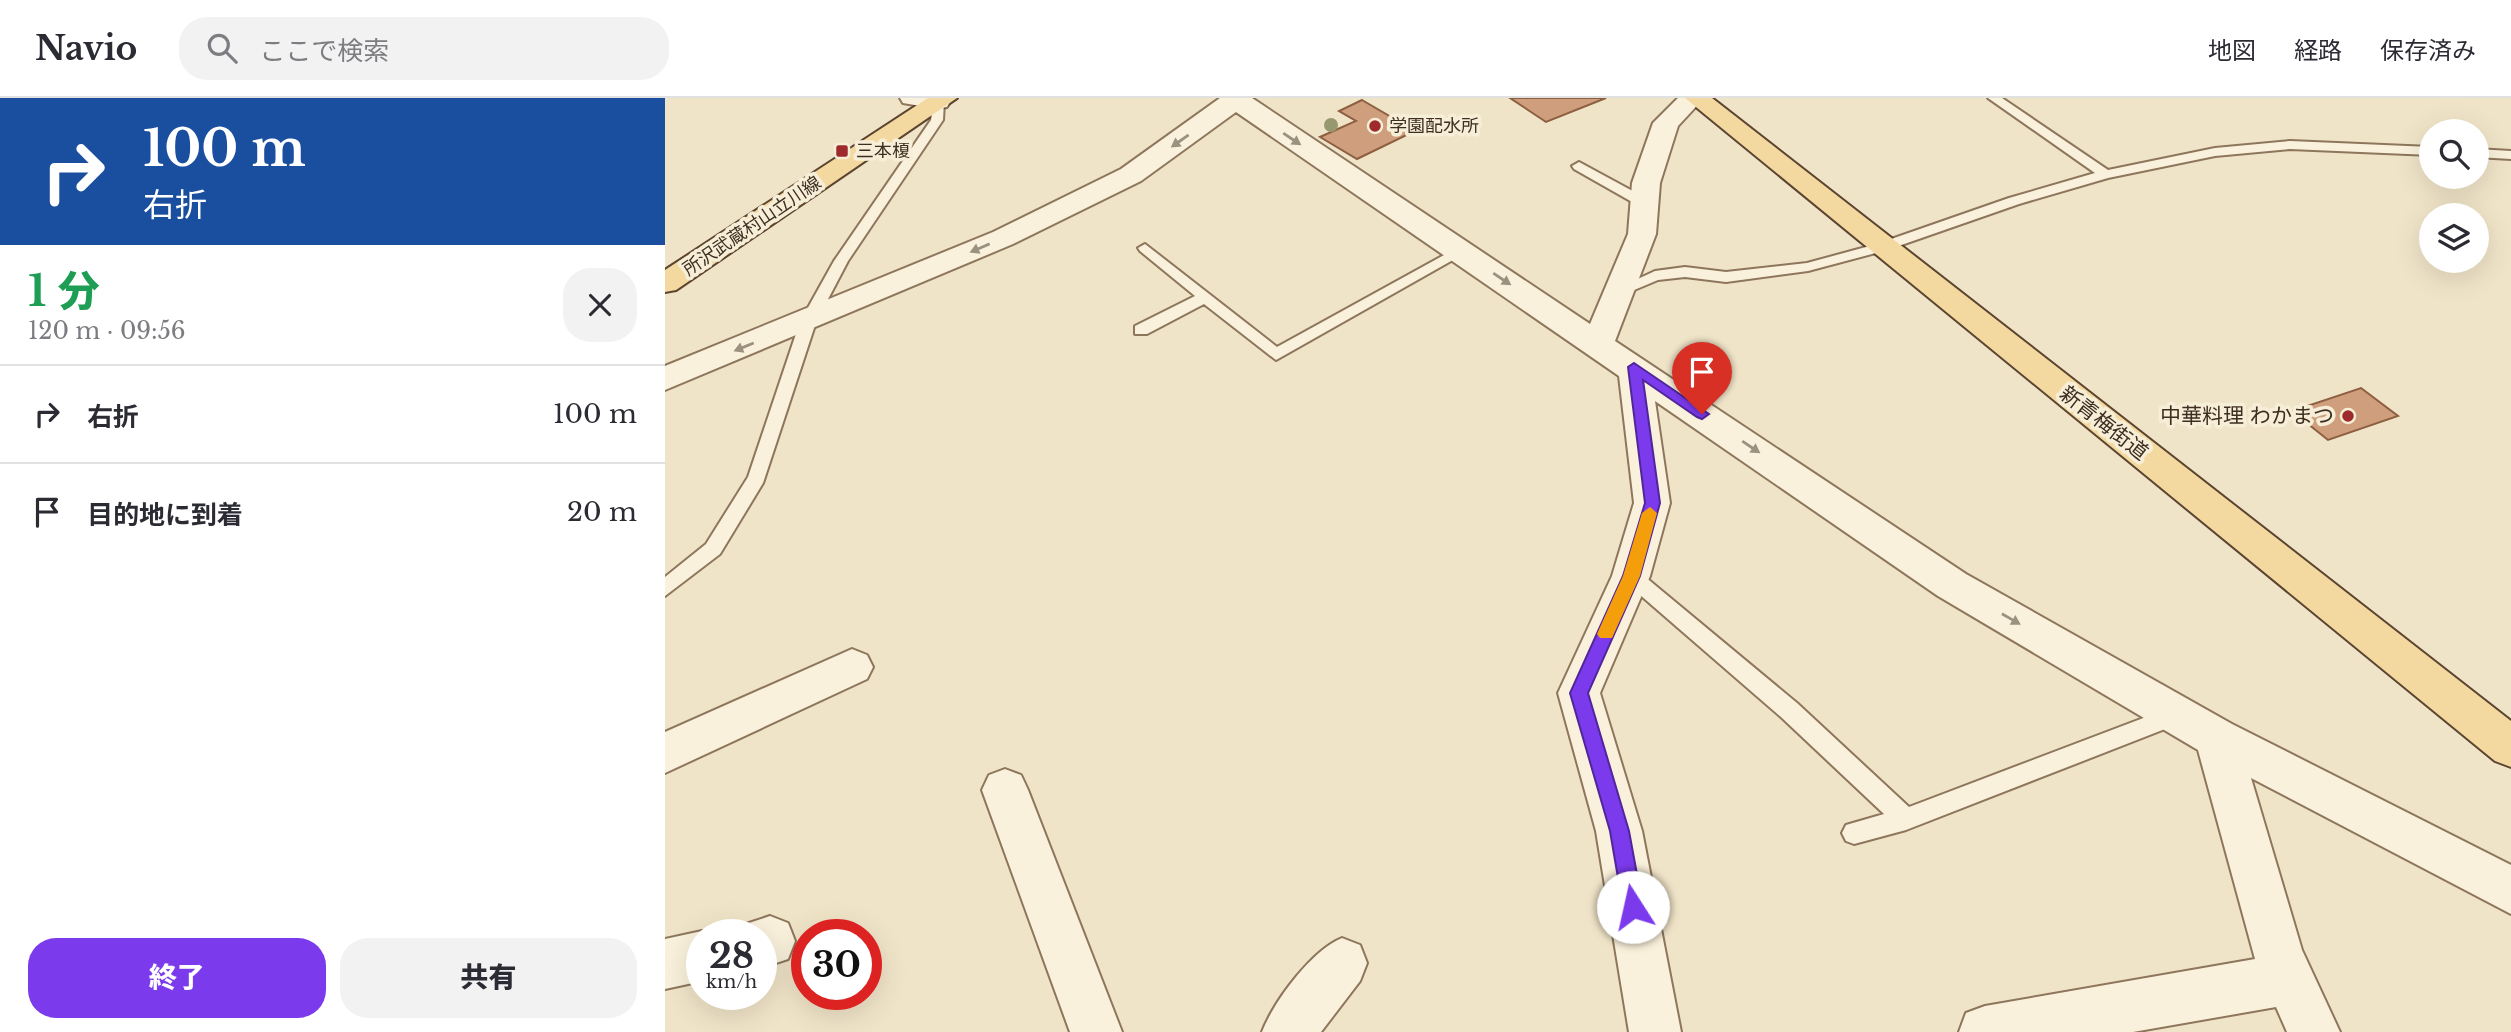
<!DOCTYPE html>
<html lang="ja">
<meta charset="utf-8">
<style>
body{margin:0;font-family:"Libre Baskerville","Noto Sans JP",serif;background:#f2f2f3;color:#2b2b33;height:100vh;display:flex;flex-direction:column;font-size:26px;white-space:nowrap}
*{box-sizing:border-box;margin:0}
p{font-size:23px;color:#7c7c81}
.icon{flex:none;width:38px;height:38px;fill:none;stroke:currentColor;stroke-width:2;stroke-linecap:round;stroke-linejoin:round}
.map{position:relative;flex:1;overflow:hidden}
.sheet{display:flex;flex-direction:column;background:#fff;width:665px}
.sheet>*{flex:none}
.banner{background:#1a4fa0;color:#fff;overflow:hidden}
.fabs{position:absolute;left:1754px;top:21px;display:grid;gap:14px}
.fabs a{display:grid;place-items:center;width:70px;height:70px;border-radius:50%;background:#fff;box-shadow:0 7px 28px #0002;font-size:35px}
.speed{position:absolute;left:21px;top:821px;display:flex;gap:14px;font-size:35px;font-weight:700;text-align:center}
.speed>*{display:grid;place-content:center;width:91px;height:91px;border-radius:50%;background:#fff;box-shadow:0 7px 28px #0002;line-height:1}
.speed small{font-size:18px;font-weight:400}
.speed .limit{border:10px solid #d22;background:#fff;color:#111}
.pin{position:absolute;display:grid;place-items:center;width:60px;height:60px;color:#fff;margin:-72px -30px;border-radius:50% 50% 50% 0;rotate:-45deg;box-shadow:0 0 7px #0007}
.pin .icon{rotate:45deg}
.me{position:absolute;width:77px;margin:-38px;rotate:350deg;stroke-linejoin:round;filter:drop-shadow(0 0 5px #0008)}
.turn{display:flex;align-items:center;gap:24px;height:147px;padding:0 28px;font-size:32px}
.turn .icon{width:91px;height:91px;stroke-width:2.5}
.turn b{display:block;font-size:49px;line-height:60px}
.round{display:grid;place-items:center;flex:none;width:74px;height:74px;border-radius:28px;background:#f2f2f3}
.overview{display:flex;align-items:center;justify-content:space-between;height:119px;padding:0 28px}
h1{font-size:42px;font-weight:800;line-height:52px;color:#1e9e55}
.primary-button{display:flex;gap:14px;margin-top:auto;padding:14px 28px}
.primary-button a{flex:1;height:80px;border-radius:28px;background:#7c3aed;color:#fff;font-size:28px;font-weight:800;line-height:80px;text-align:center}
.primary-button a+a{background:#f2f2f3;color:#2b2b33}
ul{padding:0;list-style:none}
li{display:flex;align-items:center;gap:21px;height:98px;padding:0 28px;border-top:2px solid #e1e1e2}
li div{flex:1}
li b{display:block;font-size:26px}
li em{font-style:normal}
header{display:flex;align-items:center;gap:42px;box-sizing:border-box;height:98px;padding:0 35px;background:#fff;border-bottom:2px solid #e1e1e2}
header strong{font-size:33px}
nav{display:flex;gap:38px;margin-inline-start:auto;font-size:24px}
.search{width:490px;height:63px;background:#f2f2f3;display:flex;align-items:center;gap:18px;box-sizing:border-box;padding:0 24px;border-radius:28px;color:#7c7c81;font-size:26px}
main{display:flex;flex:1;min-height:0}
.map>svg:first-child{display:block}
</style>
<header>
<strong>Navio</strong>
<div class="search"><svg class="icon" aria-label="search" viewBox="0 0 24 24"><circle cx="10" cy="10" r="6"/><path d="M15 15l6 6"/></svg>ここで検索</div>
<nav><a>地図</a><a>経路</a><a>保存済み</a></nav>
</header>
<main>
<section class="sheet">
<div class="banner">
<div class="turn"><svg class="icon" aria-label="right" viewBox="0 0 24 24"><path d="M7 20v-9h11M14 6l5 5-5 5"/></svg><div><b>100 m</b>右折</div></div>
</div>
<div class="overview"><div><h1>1 分</h1><p>120 m · 09:56</p></div><a class="round"><svg class="icon" aria-label="close" viewBox="0 0 24 24"><path d="M6 6l12 12M18 6L6 18"/></svg></a></div>
<ul>
<li><svg class="icon" aria-label="right" viewBox="0 0 24 24"><path d="M7 20v-9h11M14 6l5 5-5 5"/></svg><div><b>右折</b></div><em>100 m</em></li>
<li><svg class="icon" aria-label="arrive" viewBox="0 0 24 24"><path d="M6 21V4h12l-3 4 3 4H6"/></svg><div><b>目的地に到着</b></div><em>20 m</em></li>
</ul>
<div class="primary-button"><a>終了</a><a>共有</a></div>
</section>
<div class="map">
<svg width="1846" height="934" viewBox="0 0 1846 934">
<rect width="100%" height="100%" fill="#f0e4c8"/>
<path fill="#cf9f7d" stroke="#8d5f41" stroke-width="2" d="M845 0H941L881 24Z
M697 2 750 33 692 61 655 39 691 23 674 13Z
M1696 290 1733 318 1663 342 1627 313Z"/>
<g fill="none" stroke-linecap="round" stroke-linejoin="round">
<g stroke="#8d765c" stroke-width="4">
<path id="service" d="M1323 0H1337L1443 72 1550 50 1625 43 1766 49V57L1625 51 1550 58 1443 80 1354 106 1222 152 1143 173 1061 184 1020 179 993 182 955 198 947 193 990 173 1020 169 1061 174 1142 165 1212 146 1344 100 1430 75Z
M269 1 279 4 278 22 183 163 151 224 98 385 55 456 0 498V479L41 446 83 379 135 224 169 163 266 22Z
M1811 51 1846 53V61L1811 59Z
M914 64 986 103 988 106 976 109 909 71 907 68Z
M480 146 612 249 790 151 795 150 802 154 611 262 539 206 482 236H470V228L530 198 475 153 473 150Z
M966 470 973 473 1132 605 1244 709 1510 608 1518 610 1521 617 1518 624 1241 732 1189 746 1181 743 1177 735 1181 727 1219 716 1116 619 959 483 956 478 959 473Z"/>
</g>
<g stroke="#8d765c" stroke-width="4">
<path id="minor" d="M555 0H587L925 226 963 136 967 85 988 25 1013 0H1039L1013 28 995 85 991 136 950 243 1301 476 1567 626 1846 767V816L1586 680 1637 852 1675 934H1622L1611 909 1468 934H1294L1301 915 1320 908 1590 861 1533 652 1273 498 990 303 1005 405 985 478 935 595 977 733 1016 934H964L931 733 893 595 947 478 969 405 954 278 571 14 476 83 348 146 0 292V268L328 134 456 71Z
M187 551 202 557 208 569 202 581 0 675V634Z
M340 671 356 677 363 692 457 934H405L317 692 324 677Z
M105 818 123 825 130 843 123 861 96 870V836H75L78 827Z
M37 833 46 836H37V883L0 891V841Z
M677 840 695 847 702 865 695 883 656 934H597C609 903 647 852 677 840Z"/>
</g>
<g stroke="#8d765c" stroke-width="4">
<path id="tertiary" d="M235 0H283L285 4 282 9 273 11 238 5Z"/>
</g>
<g stroke="#5b4430" stroke-width="4">
<path id="primary" d="M263 0H292L11 192 0 194V172Z
M1020 0H1047L1846 623V669L1830 663Z"/>
</g>
<use href="#service" fill="#faf1dc" fill-rule="evenodd"/>
<use href="#minor" fill="#faf1dc" fill-rule="evenodd"/>
<use href="#tertiary" fill="#faf1dc" fill-rule="evenodd"/>
<use href="#primary" fill="#f3d9a0" fill-rule="evenodd"/>
</g>
<circle fill="#96986f" cx="666" cy="27" r="7"/>
<defs><path id="oneway-solid" d="M-6-.8H1V-3.2L6.5 0L1 3.2V.8H-6Z" transform="scale(1.75)"/></defs>
<g fill="#9c907e">
<use href="#oneway-solid" transform="translate(627 41) rotate(34)"/>
<use href="#oneway-solid" transform="translate(515 43) rotate(145)"/>
<use href="#oneway-solid" transform="translate(315 150) rotate(157)"/>
<use href="#oneway-solid" transform="translate(837 181) rotate(34)"/>
<use href="#oneway-solid" transform="translate(79 249) rotate(158)"/>
<use href="#oneway-solid" transform="translate(1086 349) rotate(34)"/>
<use href="#oneway-solid" transform="translate(1346 521) rotate(30)"/>
</g>
<path fill="#7c3aed" stroke="#51269a" stroke-width="2" d="M969 265 1044 316 1037 321 1032 319 978 282 995 405 975 478 923 595 964 733 978 809 975 816 968 819 961 816 958 809 945 733 905 595 958 478 980 405 963 269Z"/>
<path fill="#f59e0b" d="M985 409 992 415 975 478 947 540H935L932 536 958 478 977 415Z"/>
<g fill="#9e2a2b" stroke="#f7eed8" stroke-width="2.5">
<circle cx="710" cy="28" r="7"/>
<rect x="170" y="46" width="14" height="14" rx="3.5"/>
<circle cx="1683" cy="318" r="7"/>
</g>
<g text-anchor="middle" stroke-width="7" stroke-linejoin="round" paint-order="stroke">
<g font-size="18" fill="#3d2e20" stroke="#f7eed8" text-anchor="start">
<text x="724" y="34">学園配水所</text>
<text x="191" y="59">三本榎</text>
</g>
<g font-size="18" fill="#3d2e20" stroke="#f7eed8">
<text transform="translate(87 128) rotate(-34)" y="6">所沢武蔵村山立川線</text>
</g>
<g font-size="21" fill="#3d2e20" stroke="#f7eed8" text-anchor="end">
<text x="1669" y="325">中華料理 わかまつ</text>
</g>
<g font-size="21" fill="#3d2e20" stroke="#f7eed8">
<text transform="translate(1439 325) rotate(38)" y="7">新青梅街道</text>
</g>
</g>
</svg>
<div class="fabs">
<a><svg class="icon" aria-label="search" viewBox="0 0 24 24"><circle cx="10" cy="10" r="6"/><path d="M15 15l6 6"/></svg></a>
<a><svg class="icon" aria-label="layers" viewBox="0 0 24 24"><path d="M12 4l9 5-9 5-9-5zM3 14l9 5 9-5"/></svg></a>
</div>
<div class="speed"><div>28<small>km/h</small></div><div class="limit">30</div></div>
<div class="pin" style="left:1037px;top:316px;background:#d93025"><svg class="icon" aria-label="arrive" viewBox="0 0 24 24"><path d="M6 21V4h12l-3 4 3 4H6"/></svg></div>
<svg class="me" style="left:968px;top:809px" viewBox="-20 -20 40 40"><circle r="19" fill="#fff"/><path d="M0-13L10 11 0 6-10 11z" fill="#7c3aed"/></svg>
</div>
</main>
